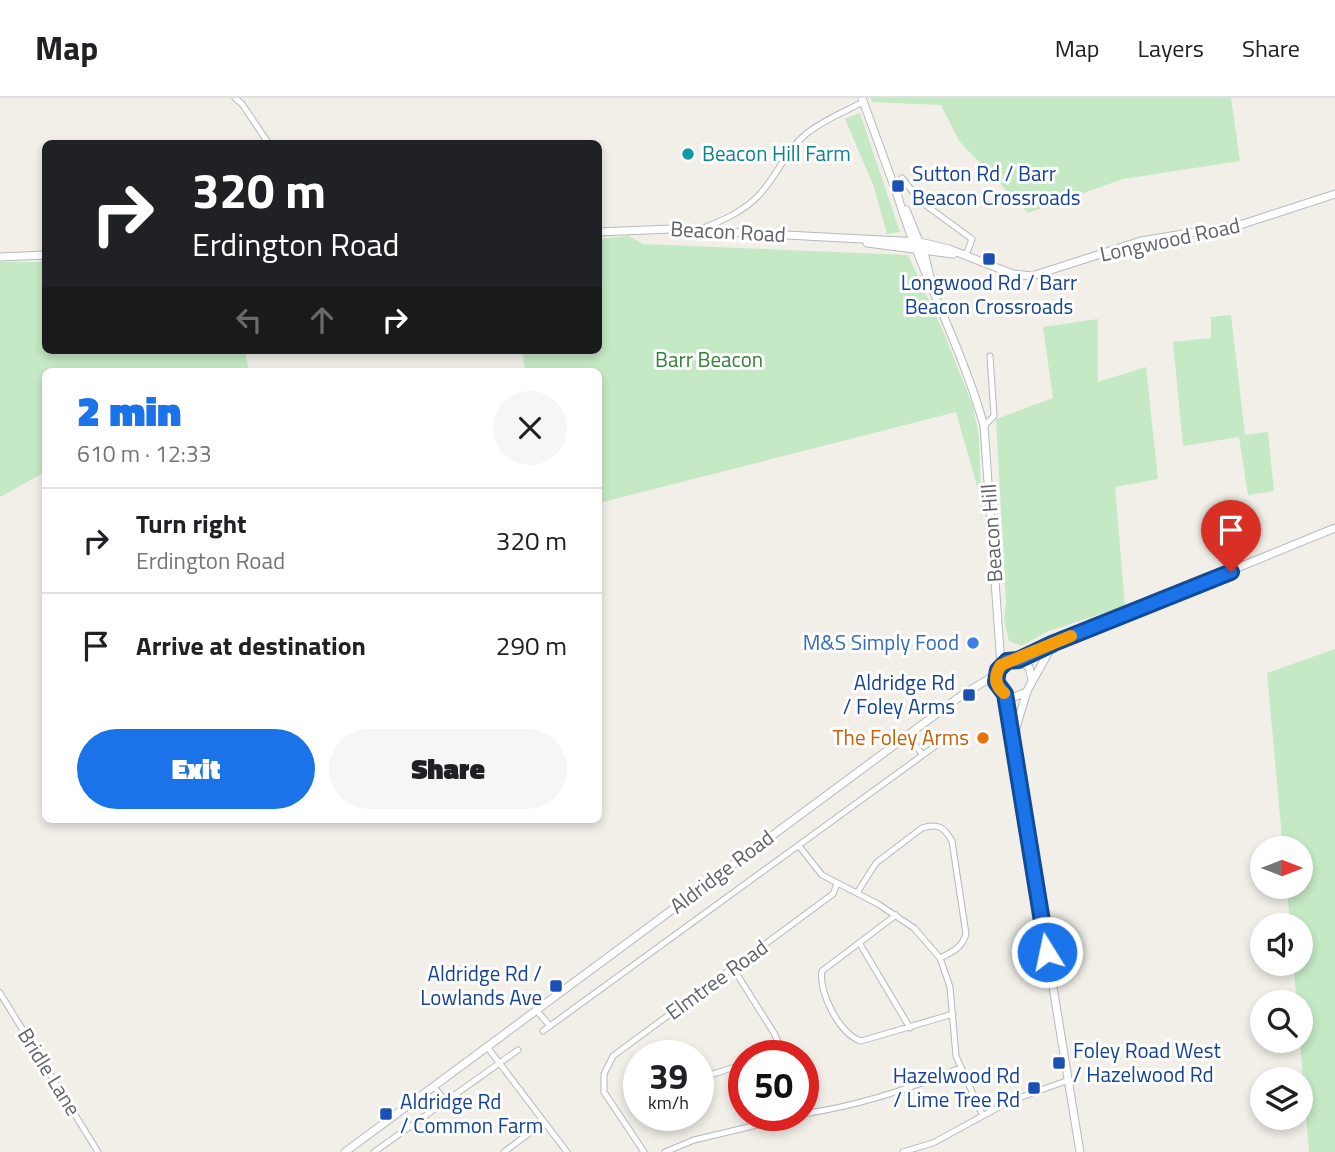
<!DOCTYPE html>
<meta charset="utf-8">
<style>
body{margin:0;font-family:"Titillium Web",sans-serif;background:#f6f6f6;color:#202124;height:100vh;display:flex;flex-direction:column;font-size:26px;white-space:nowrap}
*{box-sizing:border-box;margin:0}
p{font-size:23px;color:#757577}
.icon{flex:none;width:38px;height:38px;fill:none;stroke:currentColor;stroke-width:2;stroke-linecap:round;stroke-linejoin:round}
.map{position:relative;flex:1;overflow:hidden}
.drawer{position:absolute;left:42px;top:270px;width:560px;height:455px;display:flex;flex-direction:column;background:#fff;border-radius:10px;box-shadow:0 4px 10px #0003}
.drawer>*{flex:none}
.banner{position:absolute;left:42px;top:42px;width:560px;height:214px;border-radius:10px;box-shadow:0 4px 10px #0003;background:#202124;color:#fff;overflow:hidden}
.needle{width:46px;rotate:90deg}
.buttons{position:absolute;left:1250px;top:738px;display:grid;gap:14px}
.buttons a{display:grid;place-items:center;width:63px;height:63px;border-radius:50%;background:#fff;box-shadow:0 4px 10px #0003;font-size:35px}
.speed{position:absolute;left:623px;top:942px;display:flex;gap:14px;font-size:35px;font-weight:700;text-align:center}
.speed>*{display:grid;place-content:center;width:91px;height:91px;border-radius:50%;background:#fff;box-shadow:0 4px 10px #0003;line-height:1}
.speed small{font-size:18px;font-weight:400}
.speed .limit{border:10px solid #d22;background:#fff;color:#111}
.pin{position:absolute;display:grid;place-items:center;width:60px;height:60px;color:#fff;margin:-72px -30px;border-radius:50% 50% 50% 0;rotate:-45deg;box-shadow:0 0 7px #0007}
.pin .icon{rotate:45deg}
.me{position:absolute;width:77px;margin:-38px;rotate:350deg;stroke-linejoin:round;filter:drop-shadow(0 0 5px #0008)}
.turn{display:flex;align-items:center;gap:24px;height:147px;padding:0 35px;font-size:32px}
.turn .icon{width:91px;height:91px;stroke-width:2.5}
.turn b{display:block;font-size:49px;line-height:60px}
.lanes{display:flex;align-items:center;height:66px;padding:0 35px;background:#0003;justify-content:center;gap:35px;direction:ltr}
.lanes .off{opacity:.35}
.round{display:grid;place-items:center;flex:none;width:74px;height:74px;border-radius:37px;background:#f6f6f6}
.summary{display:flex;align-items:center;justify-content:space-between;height:119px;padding:0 35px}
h1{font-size:42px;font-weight:800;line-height:52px;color:#1a73e8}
.action{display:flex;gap:14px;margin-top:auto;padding:14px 35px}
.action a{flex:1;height:80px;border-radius:42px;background:#1a73e8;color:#fff;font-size:28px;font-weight:800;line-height:80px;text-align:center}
.action a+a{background:#f6f6f6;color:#202124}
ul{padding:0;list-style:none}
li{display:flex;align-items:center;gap:21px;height:105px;padding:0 35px;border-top:2px solid #e0e0e0}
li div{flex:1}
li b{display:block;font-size:26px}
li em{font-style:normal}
header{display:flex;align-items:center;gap:42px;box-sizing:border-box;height:98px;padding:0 35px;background:#fff;border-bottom:2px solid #e0e0e0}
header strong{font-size:33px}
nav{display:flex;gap:38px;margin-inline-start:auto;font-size:24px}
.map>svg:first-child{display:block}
</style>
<header>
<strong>Map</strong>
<nav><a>Map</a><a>Layers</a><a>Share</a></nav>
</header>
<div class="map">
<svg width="1335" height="1054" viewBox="0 0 1335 1054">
<rect width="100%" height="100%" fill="#f1efe8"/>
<path fill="#c5e8c5" d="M871 0H1231L1240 63 1123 81 1028 115 959 43 941 7 872 4Z
M860 15 900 134 887 136 874 89 845 21Z
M629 138 643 146 908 157 943 233 973 308 979 339 982 429 979 395 956 314 599 405 598 273H525L522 252H598L599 141Z
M0 164H45L46 252H245L249 273H46L45 374 0 399Z
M1231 217 1245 337 1268 334 1274 393 1248 397 1239 339 1183 348 1173 244 1211 240V219Z
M1098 221V284L1146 269 1158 381 1115 389 1125 508 1049 533 1021 548 1009 543 1004 522 1006 504 996 321 1053 300 1043 229Z
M1335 551V1054H1309L1300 943V905H1297L1293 866H1300V828H1290L1287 789H1300V751H1283L1267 575Z"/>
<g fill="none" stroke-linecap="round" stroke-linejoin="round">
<g stroke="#b5b8bc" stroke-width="7">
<path id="street" d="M235 0 242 6 269 46
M902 80 920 103 972 141 966 157
M701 131C721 123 741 115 757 99 776 81 785 53 806 36 823 22 844 14 863 4
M984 328 994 318 990 258
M908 637 922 656
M799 748 822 777 878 806 914 830 940 860 950 889 956 958 982 1016
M857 795 876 765 922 730C938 725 944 729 952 743L966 836C962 850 952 854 940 860
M896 817 822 873C818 894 840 937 861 943L953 916
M860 846 910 930
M733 870 774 935 784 957
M0 895 98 1054
M537 913 550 928
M543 933 949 638
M488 950 567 1054
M770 957 783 953
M698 981 744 966
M434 989 445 1002
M803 1016C857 1008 910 991 960 970
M374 1054 518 952
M504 1054 544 1024
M644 1054 604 994V976L613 958 833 796 837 786
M665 1054 694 1042 799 1017
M903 1054 933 1045 1010 1003 1069 982"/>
</g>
<g stroke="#b6babf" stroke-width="9">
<path id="secondary" d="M862 0 898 99
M897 96C921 176 962 249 984 328L1001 567
M906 112 925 158 931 183
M598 134 672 131 920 144 949 151 1013 176 1032 178 1141 143 1243 126 1335 96
M867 145 953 156
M0 159 46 157
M1018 562 1053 545 1335 430
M1027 594 1014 599C988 594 991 567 1015 561L1029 569 1032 582
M1005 596 1080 1054
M1013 640 1027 593 1053 546
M345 1054 962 597 992 579 998 572"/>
</g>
<use href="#street" stroke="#fff" stroke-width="5"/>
<use href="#secondary" stroke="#fff" stroke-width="7"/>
</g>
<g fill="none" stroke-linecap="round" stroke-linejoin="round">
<g stroke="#114b97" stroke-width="18">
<path id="route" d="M1047 854 1005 596 996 584 998 572 1007 563 1018 562 1054 545 1231 474"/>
</g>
<use href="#route" stroke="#1a73e8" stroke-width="12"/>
<path stroke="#f59e0b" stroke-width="12" d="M1004 595C994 587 994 577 1001 567L1071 538"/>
</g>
<circle fill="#0f9aa8" stroke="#fff" stroke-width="2.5" cx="688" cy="56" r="7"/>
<g fill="#1a4fb4" stroke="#fff" stroke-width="2.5">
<rect x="891" y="81" width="14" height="14" rx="3.5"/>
<rect x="982" y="154" width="14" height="14" rx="3.5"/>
<rect x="962" y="590" width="14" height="14" rx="3.5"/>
<rect x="549" y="881" width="14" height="14" rx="3.5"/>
<rect x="1052" y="958" width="14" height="14" rx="3.5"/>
<rect x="1027" y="983" width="14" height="14" rx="3.5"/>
<rect x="379" y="1009" width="14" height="14" rx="3.5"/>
</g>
<circle fill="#3f7fe0" stroke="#fff" stroke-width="2.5" cx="973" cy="545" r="7"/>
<circle fill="#e8710a" stroke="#fff" stroke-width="2.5" cx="983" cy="640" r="7"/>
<g text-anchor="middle" stroke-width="6" stroke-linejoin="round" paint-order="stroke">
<g font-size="21" fill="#0d838f" stroke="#fff" text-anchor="start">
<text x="702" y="63">Beacon Hill Farm</text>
</g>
<g font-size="21" fill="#164399" stroke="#fff" text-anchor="start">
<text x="912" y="83">Sutton Rd / Barr<tspan x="912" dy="24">Beacon Crossroads</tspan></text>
<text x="989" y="192" text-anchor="middle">Longwood Rd / Barr<tspan x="989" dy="24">Beacon Crossroads</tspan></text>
<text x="955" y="592" text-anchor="end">Aldridge Rd<tspan x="955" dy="24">/ Foley Arms</tspan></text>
<text x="542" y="883" text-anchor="end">Aldridge Rd /<tspan x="542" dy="24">Lowlands Ave</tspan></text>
<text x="1073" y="960">Foley Road West<tspan x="1073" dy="24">/ Hazelwood Rd</tspan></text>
<text x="1020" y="985" text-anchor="end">Hazelwood Rd<tspan x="1020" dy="24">/ Lime Tree Rd</tspan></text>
<text x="400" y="1011">Aldridge Rd<tspan x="400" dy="24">/ Common Farm</tspan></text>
</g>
<g font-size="21" fill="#5f6368" stroke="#fff">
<text transform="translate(728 134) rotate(3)" y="7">Beacon Road</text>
<text transform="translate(1170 142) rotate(-12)" y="7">Longwood Road</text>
<text transform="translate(992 435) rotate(-94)" y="7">Beacon Hill</text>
<text transform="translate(722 774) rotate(-37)" y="7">Aldridge Road</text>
<text transform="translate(717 882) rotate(-36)" y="7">Elmtree Road</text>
<text transform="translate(49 974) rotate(58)" y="7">Bridle Lane</text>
</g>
<g font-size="21" fill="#348238" stroke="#fff">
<text x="709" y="269">Barr Beacon</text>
</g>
<g font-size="21" fill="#366cbe" stroke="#fff" text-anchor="end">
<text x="959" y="552">M&amp;S Simply Food</text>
</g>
<g font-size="21" fill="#c56008" stroke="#fff" text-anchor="end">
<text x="969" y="647">The Foley Arms</text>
</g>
</g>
</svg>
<div class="buttons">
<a><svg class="needle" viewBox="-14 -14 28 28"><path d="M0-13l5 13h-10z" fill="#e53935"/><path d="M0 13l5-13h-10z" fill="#757577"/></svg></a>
<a><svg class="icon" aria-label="sound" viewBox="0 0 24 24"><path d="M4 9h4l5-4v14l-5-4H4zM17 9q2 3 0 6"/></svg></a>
<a><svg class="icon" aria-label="search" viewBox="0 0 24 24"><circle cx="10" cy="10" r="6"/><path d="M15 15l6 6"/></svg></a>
<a><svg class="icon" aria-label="layers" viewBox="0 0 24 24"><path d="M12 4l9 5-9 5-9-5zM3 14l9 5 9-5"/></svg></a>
</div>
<div class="speed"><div>39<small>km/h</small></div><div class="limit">50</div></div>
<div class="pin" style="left:1231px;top:474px;background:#d93025"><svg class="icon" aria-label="arrive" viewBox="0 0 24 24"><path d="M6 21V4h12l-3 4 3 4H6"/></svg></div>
<svg class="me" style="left:1047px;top:854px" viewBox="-20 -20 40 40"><circle r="17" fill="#1a73e8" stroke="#fff" stroke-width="3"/><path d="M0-11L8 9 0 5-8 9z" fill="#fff"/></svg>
<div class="banner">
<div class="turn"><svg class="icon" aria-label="right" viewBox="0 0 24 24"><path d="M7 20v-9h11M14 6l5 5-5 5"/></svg><div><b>320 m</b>Erdington Road</div></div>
<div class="lanes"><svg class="icon off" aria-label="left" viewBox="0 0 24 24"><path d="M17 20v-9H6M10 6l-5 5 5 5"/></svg><svg class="icon off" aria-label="ahead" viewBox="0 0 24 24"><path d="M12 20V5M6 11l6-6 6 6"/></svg><svg class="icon" aria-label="right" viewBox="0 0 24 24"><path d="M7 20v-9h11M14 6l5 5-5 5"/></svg></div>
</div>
<section class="drawer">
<div class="summary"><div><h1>2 min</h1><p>610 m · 12:33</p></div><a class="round"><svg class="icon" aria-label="close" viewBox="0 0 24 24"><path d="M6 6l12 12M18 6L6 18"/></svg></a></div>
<ul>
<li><svg class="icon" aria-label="right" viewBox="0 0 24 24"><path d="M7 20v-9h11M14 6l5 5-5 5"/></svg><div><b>Turn right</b><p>Erdington Road</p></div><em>320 m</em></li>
<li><svg class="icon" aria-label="arrive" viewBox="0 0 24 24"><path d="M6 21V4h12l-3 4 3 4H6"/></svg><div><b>Arrive at destination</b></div><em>290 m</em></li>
</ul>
<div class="action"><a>Exit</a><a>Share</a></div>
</section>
</div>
